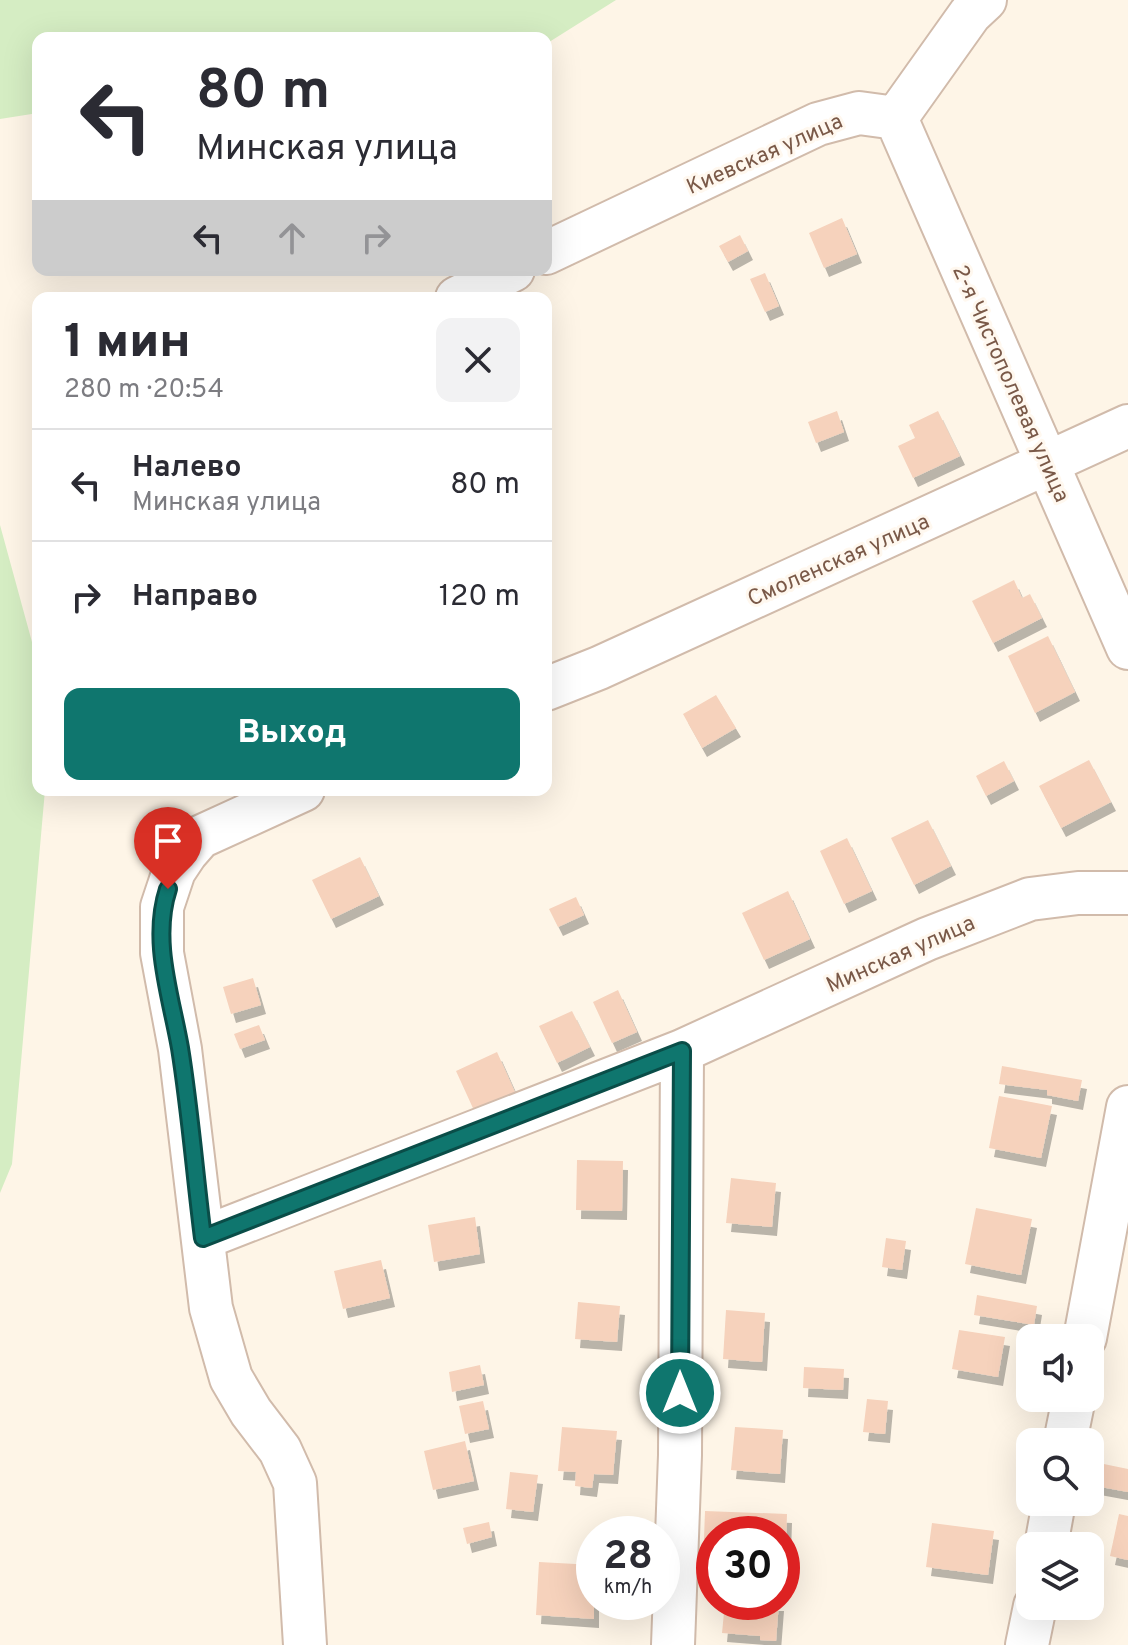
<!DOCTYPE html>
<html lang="ru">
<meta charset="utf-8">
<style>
body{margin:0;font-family:Overpass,sans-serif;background:#f2f2f3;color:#2b2b33;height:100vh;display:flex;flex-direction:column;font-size:30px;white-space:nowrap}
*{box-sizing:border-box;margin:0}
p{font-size:26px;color:#7c7c81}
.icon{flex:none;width:44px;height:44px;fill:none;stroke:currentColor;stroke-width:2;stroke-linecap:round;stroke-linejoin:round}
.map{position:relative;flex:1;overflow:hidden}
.drawer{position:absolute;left:32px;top:292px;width:520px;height:504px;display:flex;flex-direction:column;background:#fff;border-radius:16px;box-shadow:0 8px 32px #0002}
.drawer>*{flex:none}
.hud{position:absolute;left:32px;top:32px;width:520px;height:244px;border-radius:16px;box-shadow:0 8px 32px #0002;background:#fff;color:#2b2b33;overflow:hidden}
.buttons{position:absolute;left:1016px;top:1324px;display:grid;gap:16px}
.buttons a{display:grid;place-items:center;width:88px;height:88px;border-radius:16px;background:#fff;box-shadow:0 8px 32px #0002;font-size:40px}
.speed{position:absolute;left:576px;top:1516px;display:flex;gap:16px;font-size:40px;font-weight:700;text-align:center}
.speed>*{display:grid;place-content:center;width:104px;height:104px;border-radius:50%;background:#fff;box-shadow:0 8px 32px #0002;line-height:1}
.speed small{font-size:20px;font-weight:400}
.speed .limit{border:12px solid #d22;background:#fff;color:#111}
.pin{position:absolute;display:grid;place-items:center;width:68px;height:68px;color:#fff;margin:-82px -34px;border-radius:50% 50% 50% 0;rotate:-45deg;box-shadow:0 0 8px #0007}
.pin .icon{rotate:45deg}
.me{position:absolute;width:88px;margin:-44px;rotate:0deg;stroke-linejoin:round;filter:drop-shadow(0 0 6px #0008)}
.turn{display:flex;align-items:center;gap:28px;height:168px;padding:0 32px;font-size:36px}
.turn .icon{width:104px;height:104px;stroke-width:2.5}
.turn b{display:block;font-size:56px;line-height:68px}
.lanes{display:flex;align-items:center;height:76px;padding:0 32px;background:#0003;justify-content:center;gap:40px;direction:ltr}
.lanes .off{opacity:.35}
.round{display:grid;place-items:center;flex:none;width:84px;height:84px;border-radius:16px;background:#f2f2f3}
.head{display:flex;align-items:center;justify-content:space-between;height:136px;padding:0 32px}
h1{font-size:48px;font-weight:800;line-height:60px}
.cta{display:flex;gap:16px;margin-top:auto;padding:16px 32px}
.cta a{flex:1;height:92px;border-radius:16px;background:#0f766e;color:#fff;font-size:32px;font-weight:800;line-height:92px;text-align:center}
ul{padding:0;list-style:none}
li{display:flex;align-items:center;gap:24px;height:112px;padding:0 32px;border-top:2px solid #e1e1e2}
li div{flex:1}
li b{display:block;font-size:30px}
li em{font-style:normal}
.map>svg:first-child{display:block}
</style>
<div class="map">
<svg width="1128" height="1645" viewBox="0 0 1128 1645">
<defs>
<filter id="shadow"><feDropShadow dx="5" dy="9" stdDeviation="0" flood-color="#0004"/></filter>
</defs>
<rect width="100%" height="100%" fill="#fef5e7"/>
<path fill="#d5edc3" d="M0 0H616L546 44V38H38V113L0 119Z
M0 525 38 664V790H45L12 1164 0 1193Z"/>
<path fill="#f6d2bc" filter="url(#shadow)" d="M842 218 857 254 824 268 809 233Z
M740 235 748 251 728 262 719 246Z
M765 273 779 306 765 312 750 279Z
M837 411 844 432 816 443 808 422Z
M938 411 960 456 913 478 898 446 915 438 909 425Z
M1014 580 1022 598 1030 594 1042 618 993 643 972 601Z
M1048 636 1075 692 1035 713 1008 656Z
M716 695 736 728 702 748 683 714Z
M1089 760 1111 802 1061 828 1039 786Z
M1004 761 1014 781 986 796 976 776Z
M928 820 951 866 914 885 891 838Z
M847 838 872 891 844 904 820 851Z
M360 857 379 896 331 919 312 880Z
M788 891 810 939 764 960 742 913Z
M576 897 584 915 558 927 549 909Z
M253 978 261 1005 231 1014 223 987Z
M618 990 637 1032 612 1043 593 1002Z
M572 1011 590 1047 557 1063 539 1026Z
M259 1025 265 1040 240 1049 234 1034Z
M497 1052 518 1099 477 1117 456 1071Z
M1002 1066 1082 1080 1078 1101 1047 1095V1090L999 1084Z
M999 1096 1052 1106 1041 1158 989 1148Z
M577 1160 623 1161 622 1211 576 1210Z
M731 1178 776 1183 772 1227 726 1223Z
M976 1208 1032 1219 1021 1275 965 1264Z
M475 1217 480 1254 434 1262 428 1225Z
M886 1238 906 1241 902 1270 882 1267Z
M381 1260 390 1298 343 1309 334 1271Z
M977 1295 1037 1306 1034 1325 974 1315Z
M578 1302 620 1306 617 1342 575 1339Z
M726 1310 765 1313 762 1362 723 1359Z
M959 1330 1005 1337 998 1377 952 1369Z
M480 1365 484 1385 452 1392 449 1372Z
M804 1367 844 1369 843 1390 803 1388Z
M867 1399 888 1401 885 1434 863 1432Z
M483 1401 489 1429 465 1434 459 1406Z
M562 1427 617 1431 613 1475 594 1474 592 1488 575 1486 576 1472 558 1471Z
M735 1427 783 1430 780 1474 731 1470Z
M465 1441 474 1481 433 1490 424 1451Z
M1094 1462 1128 1469V1492L1090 1485Z
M510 1472 538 1475 533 1512 506 1509Z
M705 1511 787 1514 786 1543 782 1542V1534H714V1540L704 1539Z
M1119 1514 1128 1516V1560L1110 1556Z
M489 1522 492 1537 467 1544 463 1528Z
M932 1523 994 1531 988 1575 926 1567Z
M539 1562 594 1565V1619L536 1615Z
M725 1602H779L776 1641 760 1640V1636L722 1633Z"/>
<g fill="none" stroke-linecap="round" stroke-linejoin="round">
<g stroke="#d1bbab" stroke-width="46">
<path id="minor" d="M896 118 1128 648
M546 253 818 124 859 113 896 118 970 14 985 0
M457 298 513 270
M546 689 599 668 1128 426
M303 790 200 837 186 853 174 871 162 907V953L180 1049 211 1308 231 1378 251 1412 280 1450 295 1483 305 1645
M203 1238 682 1051 927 939 1030 899 1078 893H1128
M1085 1338 1128 1107
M1065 1442 1074 1398
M1046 1546 1054 1502
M673 1645 680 1455 682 1051
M1027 1645 1035 1606"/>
</g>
<use href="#minor" stroke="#fff" stroke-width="42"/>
</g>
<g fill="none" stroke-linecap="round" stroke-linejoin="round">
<g stroke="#0a4d48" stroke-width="20">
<path id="route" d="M168 889C151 941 171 996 180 1048 190 1110 195 1175 203 1238L682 1051 680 1393"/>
</g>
<use href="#route" stroke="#0f766e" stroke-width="14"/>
</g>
<g text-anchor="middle" stroke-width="6" stroke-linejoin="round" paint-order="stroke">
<g font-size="22" fill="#7a5948" stroke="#fff8ef">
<text transform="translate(764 153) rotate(-24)" y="8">Киевская улица</text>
<text transform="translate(1012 383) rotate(66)" y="8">2-я Чистополевая улица</text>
<text transform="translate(838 559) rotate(-24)" y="8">Смоленская улица</text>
<text transform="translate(900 953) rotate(-24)" y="8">Минская улица</text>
</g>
</g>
</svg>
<div class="buttons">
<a><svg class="icon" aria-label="sound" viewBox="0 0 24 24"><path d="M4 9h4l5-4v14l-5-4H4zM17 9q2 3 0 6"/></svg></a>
<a><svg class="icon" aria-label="search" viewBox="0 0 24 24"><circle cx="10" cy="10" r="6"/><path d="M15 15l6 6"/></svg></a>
<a><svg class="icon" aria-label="layers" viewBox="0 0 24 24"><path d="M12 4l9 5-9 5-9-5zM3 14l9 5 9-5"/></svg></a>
</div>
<div class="speed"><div>28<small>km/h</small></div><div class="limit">30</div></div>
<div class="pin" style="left:168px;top:889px;background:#d93025"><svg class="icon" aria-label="arrive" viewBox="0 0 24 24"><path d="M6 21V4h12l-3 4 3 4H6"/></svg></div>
<svg class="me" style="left:680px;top:1393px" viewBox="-20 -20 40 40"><circle r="17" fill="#0f766e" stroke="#fff" stroke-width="3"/><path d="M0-11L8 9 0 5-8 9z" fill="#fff"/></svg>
<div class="hud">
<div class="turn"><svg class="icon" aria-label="left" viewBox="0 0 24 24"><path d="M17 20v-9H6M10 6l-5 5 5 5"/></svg><div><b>80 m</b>Минская улица</div></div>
<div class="lanes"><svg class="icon" aria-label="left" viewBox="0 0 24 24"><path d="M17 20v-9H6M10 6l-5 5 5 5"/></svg><svg class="icon off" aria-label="ahead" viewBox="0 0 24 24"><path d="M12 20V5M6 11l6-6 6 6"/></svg><svg class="icon off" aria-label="right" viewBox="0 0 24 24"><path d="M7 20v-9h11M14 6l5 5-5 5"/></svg></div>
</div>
<section class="drawer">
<div class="head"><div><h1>1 мин</h1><p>280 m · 20:54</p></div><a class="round"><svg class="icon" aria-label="close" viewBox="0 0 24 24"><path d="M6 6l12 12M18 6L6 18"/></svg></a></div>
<ul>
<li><svg class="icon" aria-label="left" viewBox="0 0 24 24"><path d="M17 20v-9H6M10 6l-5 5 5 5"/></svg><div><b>Налево</b><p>Минская улица</p></div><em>80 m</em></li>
<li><svg class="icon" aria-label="right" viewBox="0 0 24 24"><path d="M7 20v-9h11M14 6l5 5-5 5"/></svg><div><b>Направо</b></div><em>120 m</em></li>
</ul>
<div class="cta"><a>Выход</a></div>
</section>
</div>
